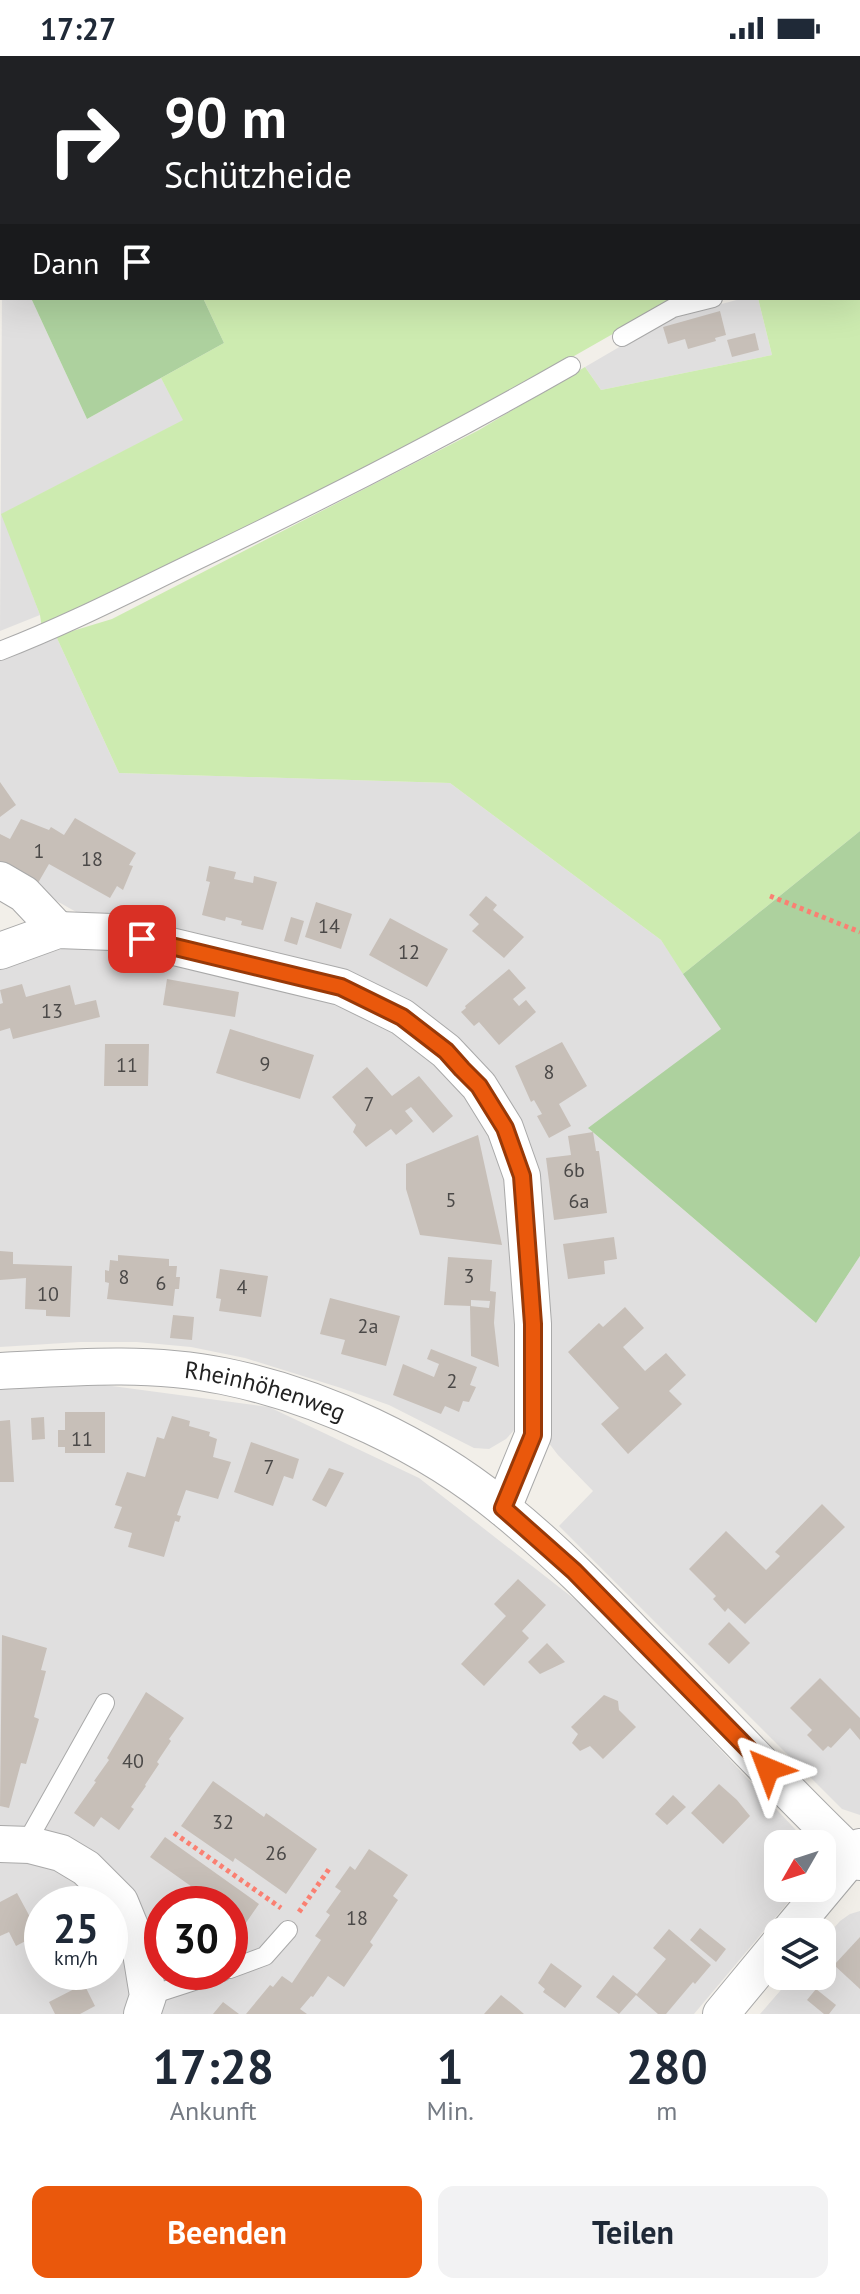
<!DOCTYPE html>
<html lang="de">
<meta charset="utf-8">
<style>
body{margin:0;font-family:"PT Sans",sans-serif;background:#f2f2f3;color:#1f2937;height:100vh;display:flex;flex-direction:column;font-size:30px;white-space:nowrap}
*{box-sizing:border-box;margin:0}
p{font-size:26px;color:#747a83}
.icon{flex:none;width:44px;height:44px;fill:none;stroke:currentColor;stroke-width:2;stroke-linecap:round;stroke-linejoin:round}
.map{position:relative;height:1958px;overflow:hidden}
.sheet{display:flex;flex-direction:column;background:#fff;flex:1}
.sheet>*{flex:none}
.top-card{position:absolute;left:0px;top:0px;width:860px;height:244px;box-shadow:0 8px 32px #0002;background:#202124;color:#fff;overflow:hidden}
.needle{width:52px;rotate:231deg}
.fabs{position:absolute;left:764px;top:1774px;display:grid;gap:16px}
.fabs a{display:grid;place-items:center;width:72px;height:72px;border-radius:16px;background:#fff;box-shadow:0 8px 32px #0002;font-size:40px}
.speed{position:absolute;left:24px;top:1830px;display:flex;gap:16px;font-size:40px;font-weight:700;text-align:center}
.speed>*{display:grid;place-content:center;width:104px;height:104px;border-radius:50%;background:#fff;box-shadow:0 8px 32px #0002;line-height:1}
.speed small{font-size:20px;font-weight:400}
.speed .limit{border:12px solid #d22;background:#fff;color:#111}
.pin{position:absolute;display:grid;place-items:center;width:68px;height:68px;color:#fff;margin:-34px;border-radius:16px;box-shadow:0 4px 12px #0006}
.me{position:absolute;width:88px;margin:-44px;rotate:316deg;stroke-linejoin:round;filter:drop-shadow(0 0 6px #0008)}
.turn{display:flex;align-items:center;gap:28px;height:168px;padding:0 32px;font-size:36px}
.turn .icon{width:104px;height:104px;stroke-width:2.5}
.turn b{display:block;font-size:56px;line-height:68px}
.then{display:flex;align-items:center;height:76px;padding:0 32px;background:#0003;gap:16px;font-size:30px}
.eta{display:flex;justify-content:space-evenly;align-items:center;height:136px;text-align:center}
.eta b{font-size:48px;font-weight:700;line-height:56px}
.primary-button{display:flex;gap:16px;margin-top:auto;padding:16px 32px}
.primary-button a{flex:1;height:92px;border-radius:16px;background:#ea580c;color:#fff;font-size:32px;font-weight:700;line-height:92px;text-align:center}
.primary-button a+a{background:#f2f2f3;color:#1f2937}
.status{display:flex;justify-content:space-between;align-items:center;height:56px;padding:0 40px;background:#fff;direction:ltr}
.status svg{height:22px;fill:currentColor}
.map>svg:first-child{display:block}
</style>
<div class="status"><b>17:27</b><svg viewBox="0 0 49 12"><path d="M0 12V9h3v3zM5 12V6h3v6zM10 12V3h3v9zM15 12V0h3v12zM26 1h20v11H26zM47 4h2v5h-2z"/></svg></div>
<div class="map">
<svg width="860" height="1958" viewBox="0 0 860 1958">
<rect width="100%" height="100%" fill="#f2efe9"/>
<path fill="#e0dfdf" fill-rule="evenodd" d="M2 234V242H31L87 363 161 322 184 364 2 458 40 559 0 575Z
M744 242H758L772 299 601 334 585 311 669 262Z
M56 580 119 717 450 727 661 884 722 973 589 1073 816 1267 860 1200V1759L842 1753 559 1470 593 1435 558 1399 548 1386 544 1215 453 978 420 952 383 932 346 918 78 857 0 813V601Z
M94 887 346 946 397 975 435 1006 487 1061 497 1087 512 1148 518 1370 506 1383 489 1393 474 1392 389 1349 341 1332 245 1302 191 1291 137 1286H80L0 1291V912L68 891Z
M97 1328 269 1351 419 1422 591 1556 809 1788H778V1832H800L694 1958H0V1333ZM42 1848H110V1916H42ZM162 1848H230V1916H162Z
M860 1855V1958H760L793 1920H822V1886L840 1865 850 1858Z"/>
<path fill="#cdebb0" d="M0 0H240V2H2L0 137Z
M858 224H860V775L683 918 661 884 450 727 119 717 56 580 112 563 479 374 585 311 601 334 772 299 758 242H858Z
M203 242H682L660 251 471 359 42 573 40 559 1 458 183 364 161 322 224 287Z"/>
<path fill="#add19e" d="M240 0H789L240 2Z
M31 242H203L224 287 87 363Z
M860 775V1200L816 1267 588 1072 721 973 683 918Z"/>
<path fill="#c7bfb8" d="M720 255 726 279 715 282 716 285 688 293 685 283 668 288 663 271Z
M755 277 759 294 732 301 727 284Z
M0 726 16 749 0 761Z
M75 762 136 797 129 809 133 810 123 834 117 830 110 842 49 808 38 827 0 805V778L10 783 21 763 49 774 51 771 64 779Z
M209 810 236 816 234 823 253 827 254 820 277 826 263 874 241 869 242 865 226 861 225 865 202 859 210 826 206 825Z
M486 840 497 849 493 854 524 881 504 902 472 875 479 868 469 859Z
M316 846 352 858 341 893 305 881Z
M291 861 304 865 297 889 284 885Z
M390 862 448 893 427 931 369 899Z
M509 913 526 932 513 943 519 950 526 944 536 956 499 989 479 966 474 970 461 956 466 952 465 950Z
M167 923 239 936 235 961 163 949Z
M22 928 26 941 70 929 75 949 96 944 100 961 13 983 10 972 0 975V948L3 947 0 934Z
M230 973 314 999 300 1043 216 1017Z
M562 986 587 1030 559 1048 571 1070 549 1082 537 1060 542 1058 534 1044 531 1046 515 1010Z
M105 988H149L148 1030H104Z
M367 1011 392 1040 419 1020 453 1060 433 1077 411 1051 405 1055 413 1065 396 1079 391 1073 366 1091 353 1076 356 1069 332 1041Z
M593 1076 596 1095H599L607 1157 554 1164 546 1102 571 1099 568 1080Z
M478 1079 502 1189 420 1179 406 1133V1108Z
M614 1181 617 1203 604 1205 605 1218 568 1223 563 1188Z
M0 1195 13 1196V1208L72 1210 70 1261 46 1260V1254L25 1253 26 1222 0 1224Z
M118 1199 169 1203V1210H177L176 1221H180L179 1233H175L173 1250 107 1243 109 1227 105 1226V1214L109 1215 110 1204 118 1205Z
M448 1201 492 1204 490 1235 496 1236 494 1267 499 1311 471 1300 470 1250 489 1252 490 1245 471 1244V1250L444 1249Z
M220 1213 268 1220 261 1261 219 1255 221 1243 216 1242Z
M330 1242 400 1260 386 1310 341 1298 345 1284 320 1278Z
M625 1251 644 1272 623 1291 645 1315 666 1297 686 1319 669 1335 682 1348 628 1398 601 1368 619 1352 568 1296 599 1267 603 1271Z
M173 1259 194 1261 192 1284 170 1282Z
M431 1293 477 1311 470 1329 476 1331 469 1346 463 1345 459 1356 445 1350 441 1358 393 1339 403 1308 434 1321 439 1308 427 1303Z
M65 1356H105V1397H65V1391H58V1374H65Z
M172 1360 190 1365 189 1370 210 1376 209 1380 217 1383 213 1401 231 1406 218 1443 186 1434 177 1459 181 1460 179 1466 175 1465 164 1501 128 1491 132 1477 114 1472 122 1451 115 1449 127 1416 145 1421 157 1381 164 1383Z
M44 1361 45 1383 32 1384 31 1362Z
M10 1364 14 1426H0V1365Z
M251 1386 299 1403 293 1423 284 1420 273 1450 234 1436Z
M329 1412 344 1417 326 1451 312 1444Z
M822 1448 845 1471 745 1568 728 1552 725 1556 713 1543 716 1540 689 1513 726 1475 766 1514 780 1500 775 1496Z
M518 1523 546 1549 522 1575 529 1582 484 1630 461 1608 506 1560 494 1548Z
M729 1566 750 1587 729 1608 708 1588Z
M2 1579 47 1592 41 1614 46 1615 34 1661 39 1663 26 1708 21 1707 9 1752 0 1750Z
M547 1587 565 1606 540 1618 528 1606Z
M820 1622 860 1662V1684L850 1672 831 1692 828 1690 823 1695 807 1679 812 1674 790 1652Z
M146 1636 184 1662 169 1683 171 1685 157 1706 159 1708 145 1729 146 1730 131 1751 134 1753 119 1774 101 1761 94 1771 74 1757 96 1726 94 1725 109 1704 107 1702Z
M604 1639 618 1645 619 1654 636 1671 603 1703 590 1690 580 1695 572 1687 578 1678 571 1671Z
M213 1725 264 1761 266 1757 317 1793 286 1838 235 1802 233 1806 181 1770Z
M719 1728 737 1744 750 1760 723 1788 691 1757Z
M673 1739 686 1751 667 1769 655 1758Z
M165 1781 259 1848 230 1890V1848H216L150 1801Z
M369 1793 408 1819 393 1840 398 1844 370 1886 373 1889 344 1931 328 1920 313 1941 311 1940 300 1953 307 1958H246L270 1929 273 1931 282 1920 292 1927 321 1884 315 1880 330 1859 326 1856 341 1835 335 1831 350 1810 355 1814Z
M17 1837 30 1861 42 1855V1883L39 1878 16 1890 9 1876 0 1880V1846Z
M700 1872 726 1893 716 1906 690 1884Z
M669 1873 711 1909 695 1928 693 1926 666 1958H658L636 1939 619 1958 596 1941 613 1919 637 1938 666 1903 653 1892Z
M860 1881V1933L834 1909Z
M551 1907 582 1930 565 1952 543 1936 545 1933 538 1927Z
M84 1928 95 1950 80 1958H55L49 1946Z
M816 1933 836 1949 829 1958H824L807 1944Z
M501 1939 516 1951 524 1958H484Z
M223 1946 239 1958H213Z"/>
<g fill="none" stroke-linecap="round" stroke-linejoin="round">
<g stroke="#a9a9a9" stroke-width="20">
<path id="service" d="M858 219H860
M622 281 673 252 713 242
M0 595C70 568 137 533 204 501 329 441 452 378 571 310
M30 1789 33 1775 105 1647
M230 1913 265 1900 288 1874
M148 1940 222 1916"/>
</g>
<g stroke="#a9a9a9" stroke-width="38">
<g id="minor">
<path d="M0 824 24 838 58 874"/>
<path d="M0 895 58 874 112 876 341 931 402 961 446 995 479 1030 505 1072 522 1120 533 1268V1379L503 1452"/>
<path id="s1" d="M0 1315C74 1311 150 1305 223 1320 321 1340 427 1389 504 1453 556 1495 602 1543 648 1591 719 1662 787 1737 860 1806"/>
<path d="M0 1788 30 1789 61 1797 86 1812 120 1846 141 1897 148 1940 142 1958"/>
<path d="M789 1876 860 1791"/>
<path d="M721 1958 778 1889"/>
</g>
</g>
<path stroke="#fa8072" stroke-width="5" stroke-dasharray="4 4" stroke-linecap="butt" d="M738 0V2
M768 2 769 0
M770 840 860 876
M174 1777 281 1852
M299 1856 329 1813"/>
<use href="#service" stroke="#fff" stroke-width="18"/>
<use href="#minor" stroke="#fff" stroke-width="36"/>
</g>
<g fill="none" stroke-linecap="round" stroke-linejoin="round">
<g stroke="#983908" stroke-width="20">
<path id="route" d="M142 883 341 931 402 961 446 995 462 1013 479 1030 505 1072 522 1120 533 1268V1379L503 1452 574 1515 768 1713"/>
</g>
<use href="#route" stroke="#ea580c" stroke-width="14"/>
</g>
<g text-anchor="middle" stroke-width="6" stroke-linejoin="round" paint-order="stroke">
<g font-size="20" fill="#4b4948">
<text x="39" y="802">1</text>
<text x="92" y="810">18</text>
<text x="329" y="877">14</text>
<text x="409" y="903">12</text>
<text x="52" y="962">13</text>
<text x="265" y="1015">9</text>
<text x="127" y="1016">11</text>
<text x="549" y="1023">8</text>
<text x="369" y="1055">7</text>
<text x="574" y="1121">6b</text>
<text x="451" y="1151">5</text>
<text x="579" y="1152">6a</text>
<text x="469" y="1227">3</text>
<text x="124" y="1228">8</text>
<text x="161" y="1234">6</text>
<text x="242" y="1238">4</text>
<text x="48" y="1245">10</text>
<text x="368" y="1277">2a</text>
<text x="452" y="1332">2</text>
<text x="82" y="1390">11</text>
<text x="269" y="1418">7</text>
<text x="133" y="1712">40</text>
<text x="223" y="1773">32</text>
<text x="276" y="1804">26</text>
<text x="357" y="1869">18</text>
</g>
<g font-size="24" fill="#222" stroke="#fff">
<text dy="8" stroke="none"><textPath href="#s1" startOffset="268">Rheinhöhenweg</textPath></text>
</g>
</g>
</svg>
<div class="fabs">
<a><svg class="needle" viewBox="-14 -14 28 28"><path d="M0-13l5 13h-10z" fill="#e53935"/><path d="M0 13l5-13h-10z" fill="#747a83"/></svg></a>
<a><svg class="icon" aria-label="layers" viewBox="0 0 24 24"><path d="M12 4l9 5-9 5-9-5zM3 14l9 5 9-5"/></svg></a>
</div>
<div class="speed"><div>25<small>km/h</small></div><div class="limit">30</div></div>
<div class="pin" style="left:142px;top:883px;background:#d93025"><svg class="icon" aria-label="arrive" viewBox="0 0 24 24"><path d="M6 21V4h12l-3 4 3 4H6"/></svg></div>
<svg class="me" style="left:768px;top:1713px" viewBox="-20 -20 40 40"><path d="M0-17L14 15 0 8-14 15z" fill="#ea580c" stroke="#fff" stroke-width="4"/></svg>
<div class="top-card">
<div class="turn"><svg class="icon" aria-label="right" viewBox="0 0 24 24"><path d="M7 20v-9h11M14 6l5 5-5 5"/></svg><div><b>90 m</b>Schützheide</div></div>
<div class="then">Dann<svg class="icon" aria-label="arrive" viewBox="0 0 24 24"><path d="M6 21V4h12l-3 4 3 4H6"/></svg></div>
</div>
</div>
<section class="sheet">
<div class="eta">
<div><b>17:28</b><p>Ankunft</p></div>
<div><b>1</b><p>Min.</p></div>
<div><b>280</b><p>m</p></div>
</div>
<div class="primary-button"><a>Beenden</a><a>Teilen</a></div>
</section>
